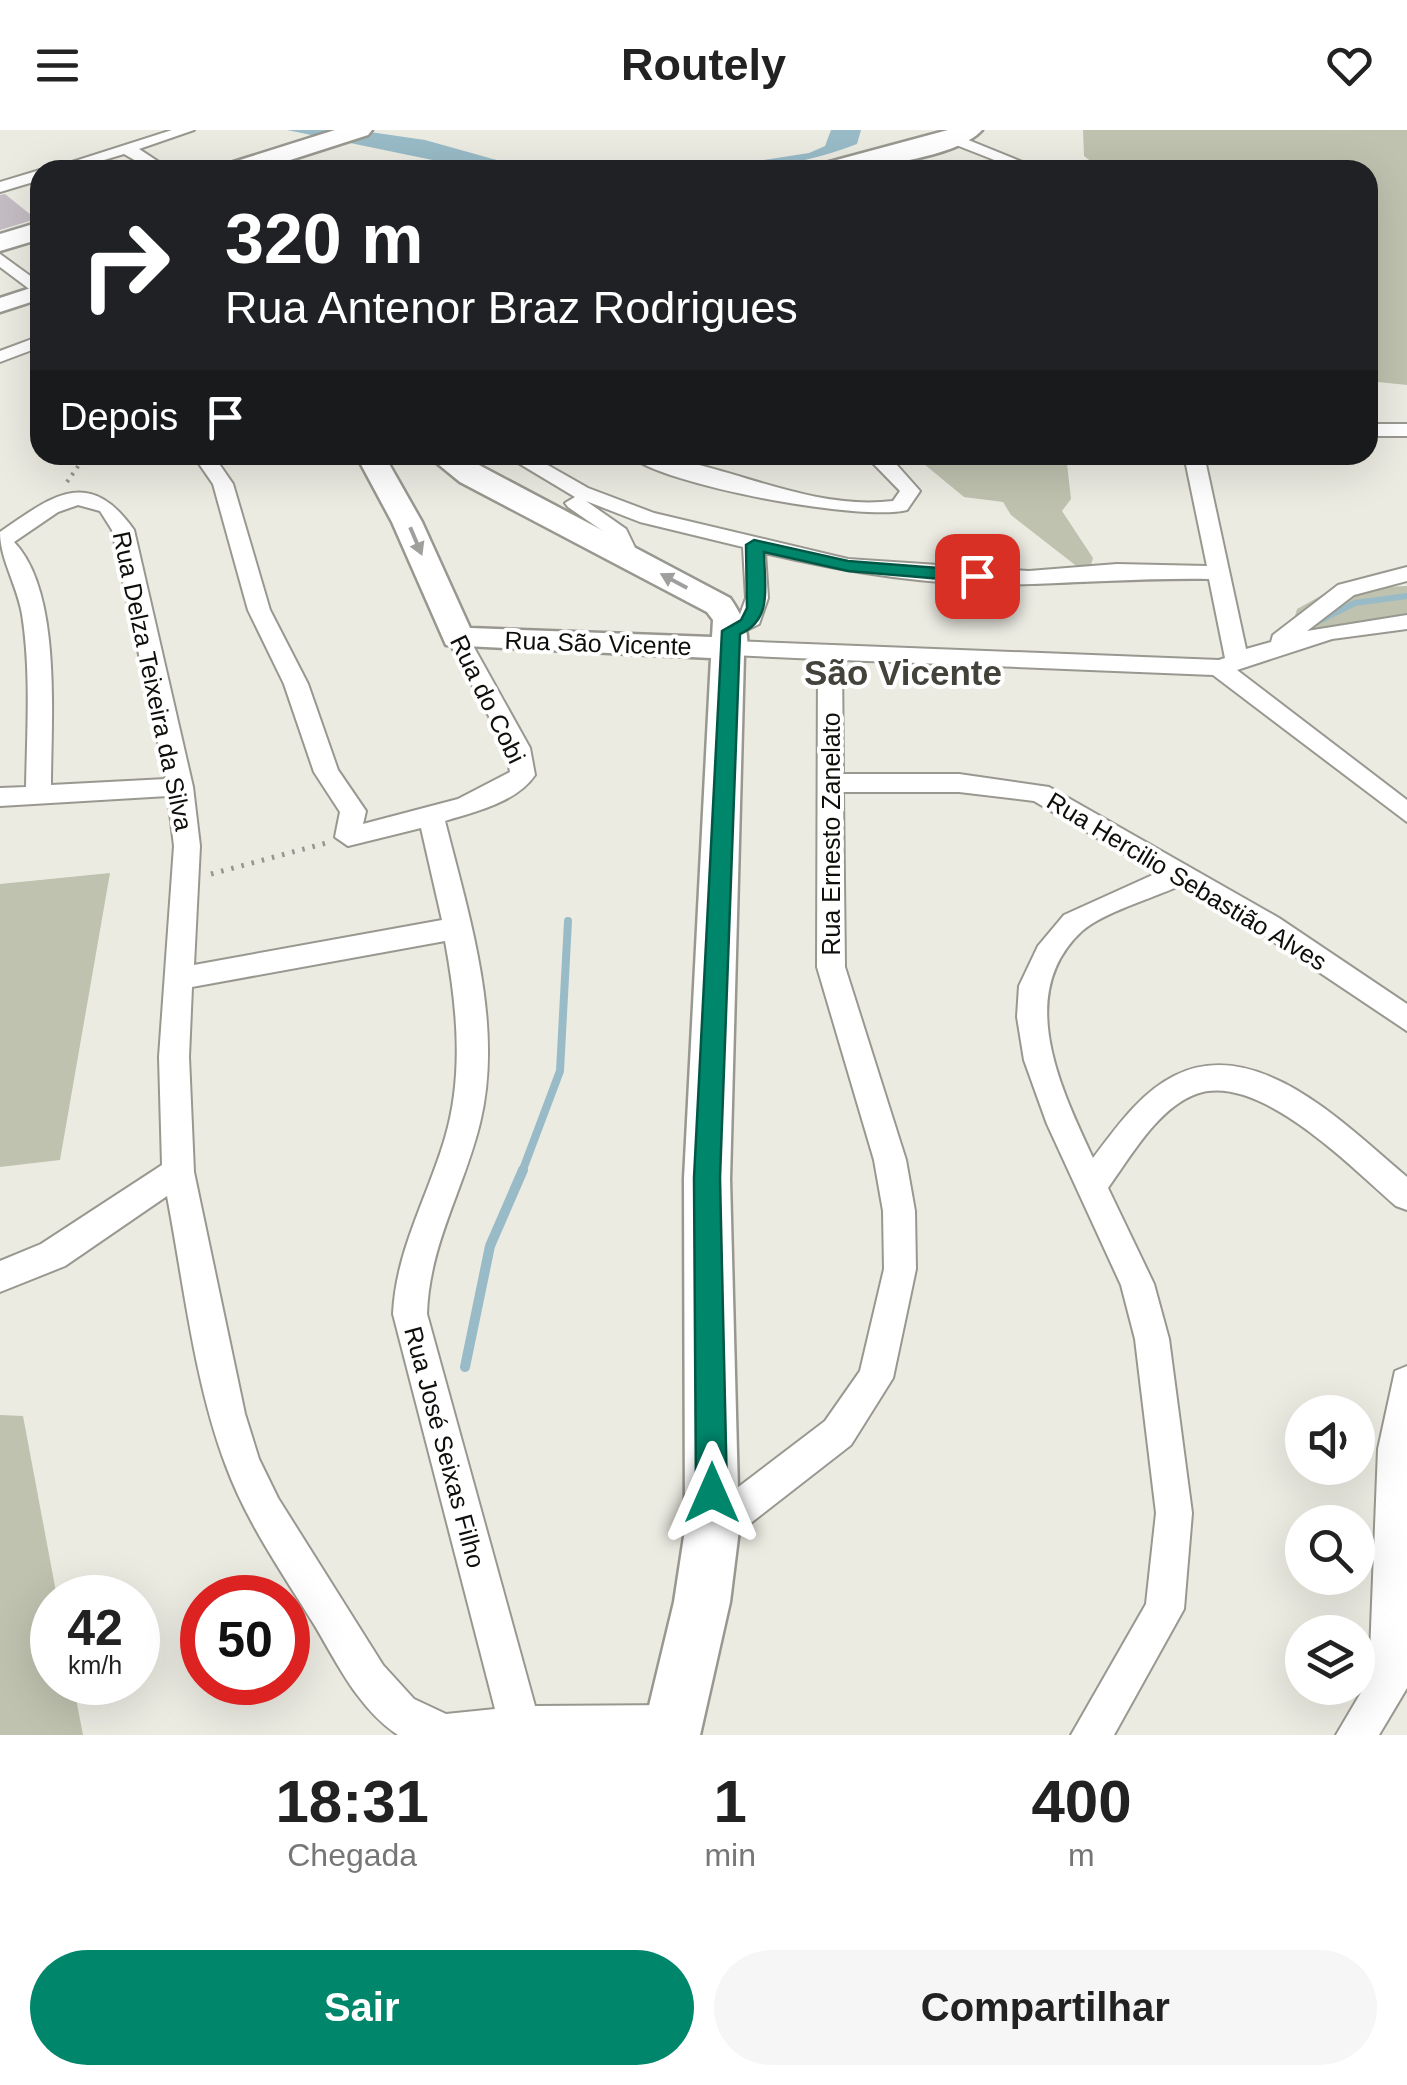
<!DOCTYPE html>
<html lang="pt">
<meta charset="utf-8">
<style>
body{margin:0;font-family:Arial,sans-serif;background:#f6f6f6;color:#222;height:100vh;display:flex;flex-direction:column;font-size:38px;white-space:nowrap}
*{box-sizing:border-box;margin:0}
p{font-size:32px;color:#767676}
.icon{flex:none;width:55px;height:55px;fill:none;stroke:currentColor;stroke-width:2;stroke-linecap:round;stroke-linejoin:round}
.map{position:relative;height:1605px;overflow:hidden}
.panel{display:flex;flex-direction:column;background:#fff;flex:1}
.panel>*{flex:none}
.banner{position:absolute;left:30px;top:30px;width:1348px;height:305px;border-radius:30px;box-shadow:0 10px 40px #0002;background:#202124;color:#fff;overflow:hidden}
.tools{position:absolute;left:1285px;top:1265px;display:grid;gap:20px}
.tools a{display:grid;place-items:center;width:90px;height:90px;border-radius:50%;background:#fff;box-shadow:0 10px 40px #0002;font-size:50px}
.speed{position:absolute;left:30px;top:1445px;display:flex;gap:20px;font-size:50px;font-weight:700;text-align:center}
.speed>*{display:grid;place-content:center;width:130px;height:130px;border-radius:50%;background:#fff;box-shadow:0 10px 40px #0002;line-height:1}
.speed small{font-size:25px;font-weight:400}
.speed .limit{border:15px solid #d22;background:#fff;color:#111}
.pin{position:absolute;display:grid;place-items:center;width:85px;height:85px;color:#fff;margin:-42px;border-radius:20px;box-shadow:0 5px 15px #0006}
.me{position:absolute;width:110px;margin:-55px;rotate:0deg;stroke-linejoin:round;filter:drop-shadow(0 0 8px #0008)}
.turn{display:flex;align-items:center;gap:35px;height:210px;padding:0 30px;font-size:45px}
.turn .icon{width:130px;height:130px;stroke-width:2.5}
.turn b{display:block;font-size:70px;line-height:85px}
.then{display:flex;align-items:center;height:95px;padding:0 30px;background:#0003;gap:20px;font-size:38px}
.eta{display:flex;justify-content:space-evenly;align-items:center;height:170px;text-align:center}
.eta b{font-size:60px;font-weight:700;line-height:70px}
.action{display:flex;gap:20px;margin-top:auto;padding:20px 30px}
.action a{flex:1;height:115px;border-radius:60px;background:#00866b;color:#fff;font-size:40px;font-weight:700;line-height:115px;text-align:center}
.action a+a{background:#f6f6f6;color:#222}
header{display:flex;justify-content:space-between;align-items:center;height:130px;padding:0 30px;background:#fff;font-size:45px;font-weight:700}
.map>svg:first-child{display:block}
</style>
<header><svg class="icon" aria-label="menu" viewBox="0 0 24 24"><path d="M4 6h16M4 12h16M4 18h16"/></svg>Routely<svg class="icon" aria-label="heart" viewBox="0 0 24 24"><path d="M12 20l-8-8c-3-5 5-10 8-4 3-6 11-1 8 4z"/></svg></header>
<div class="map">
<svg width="1407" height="1605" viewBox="0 0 1407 1605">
<rect width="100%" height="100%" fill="#ecebe2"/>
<path fill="#bfc2af" d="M1083 0H1407V255L1368 251V40H1102L1084 26Z
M913 325H1066L1071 369 1062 381 1093 428 1088 445 1011 385 1003 372 964 367Z
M1407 456V487H1389L1309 511 1291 500 1297 479 1333 459Z
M110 743 60 1030 0 1037V754Z
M0 1285 23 1286 57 1467 52 1468V1552L73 1553 83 1605H0Z"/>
<path fill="#98bbc7" d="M287 0H356L425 10 532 40H481Z
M831 0H861L857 14C803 35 756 40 699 40L809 23 825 16Z"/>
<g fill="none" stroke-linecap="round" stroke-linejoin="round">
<path stroke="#98bbc7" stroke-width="6" d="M1317 492 1355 473 1407 466"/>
<path stroke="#98bbc7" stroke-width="8" d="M522 1042 560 941 568 791"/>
<path stroke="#98bbc7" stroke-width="10" d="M465 1237 490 1116 523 1040"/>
</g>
<path fill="#c4bdc4" d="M5 64 36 89 0 100V65Z"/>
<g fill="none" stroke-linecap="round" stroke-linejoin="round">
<g stroke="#999890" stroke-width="4">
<path id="minor" d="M172 0H194L139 19 171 40H152L124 24 71 40H47Z
M946 5H956L1042 40H1020L946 11Z
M40 40V50L0 62V52Z
M0 124 40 153V167L0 137Z
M40 206V217L0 232V221Z
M1368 294H1407V306H1368Z
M193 325H213L233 354 270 480 308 554 338 640 366 681 363 694 458 669 510 642 506 618 447 508 450 503H466L530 618 535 645C517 672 475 682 445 691 469 786 504 895 480 993 464 1059 429 1115 427 1184L535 1576 673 1575 687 1581 693 1595 689 1605H398C359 1579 338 1535 315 1496 283 1444 247 1393 226 1336 194 1251 184 1155 167 1066L65 1136 0 1162V1131L41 1114 162 1035 159 927 174 716 168 666 0 676V658L26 657C27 600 31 540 22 484 17 455 0 429 0 402 52 366 89 336 134 400L193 657 200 716 194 835 442 790 421 698 348 716 335 707 340 682 314 642 284 554 248 480 213 354ZM78 375 100 381 112 400 166 649 51 655C51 589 62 462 14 412L58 382ZM445 811C457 876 464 944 445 1008 427 1069 396 1120 393 1184L495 1579 446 1584 414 1569 383 1535 278 1368 259 1329 245 1284 194 1042 189 927 192 857Z
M505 325H530L588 358 654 383 848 429 1029 441 1117 434 1207 436 1184 325H1204L1246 519 1271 512 1273 505 1338 455 1407 437V451L1354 465 1307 501 1407 485V499L1332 509 1237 540 1407 670V692L1213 545 842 530 843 644H959L1049 657 1279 788 1407 874V901L1259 802 1179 756C1153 768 1102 783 1082 801 1014 864 1061 959 1093 1028 1116 998 1140 963 1174 946 1258 903 1348 998 1407 1047V1080L1396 1076C1352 1038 1259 941 1196 964 1158 978 1131 1026 1108 1058L1154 1154 1169 1209 1192 1383 1184 1479 1114 1605H1071L1146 1474 1156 1383 1135 1209 1121 1155 1047 994 1024 930 1017 887 1019 856 1038 816 1064 785 1157 743 1034 671 959 662H843L845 837 906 1030 915 1081 916 1139 893 1248 851 1315 725 1413 712 1419 699 1413 693 1400 699 1387 825 1291 860 1241 884 1139 883 1081 874 1030 817 837 818 529 732 525 721 518 732 511 1219 530 1225 528 1209 449C1150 448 1092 452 1032 454 945 458 849 443 765 423L768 468 759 494 731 508 720 501 738 490 746 468 743 417 640 392 586 371 626 399 639 426 628 432 620 431 610 406 568 377 565 373 575 367Z
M629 325C716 325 800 382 893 371L900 361 865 325H888L920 361 907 380C862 392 661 355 629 325Z
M1407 1236V1558L1379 1605H1336L1369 1549 1378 1319 1395 1241Z"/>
</g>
<g stroke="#999890" stroke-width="5">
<path id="tertiary" d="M40 155V169L0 182V168Z"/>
</g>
<g stroke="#999890" stroke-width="5">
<path id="secondary" d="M356 325H384L422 392 470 498 712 507 713 490 707 482 460 352 427 325H460L730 468C742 485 753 507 744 525L730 1049 739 1400 730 1472 700 1605H642L674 1472 685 1400 684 1049 711 528 446 515 392 392Z"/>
</g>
<g stroke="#999890" stroke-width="5">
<path id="primary" d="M335 0H372L368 5 259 40H221L224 35Z
M948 0H982C955 30 854 40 815 40L818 35Z
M40 92V109L0 121V104Z"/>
</g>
<path stroke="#96968f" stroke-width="4" stroke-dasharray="2.5 6" stroke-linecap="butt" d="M67 352 86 325"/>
<path stroke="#96968f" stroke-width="5" stroke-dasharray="2.5 8" stroke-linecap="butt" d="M211 744 330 712"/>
<use href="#minor" fill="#fff" fill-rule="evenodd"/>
<use href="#tertiary" fill="#fff" fill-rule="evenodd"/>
<use href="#secondary" fill="#fff" fill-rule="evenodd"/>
<use href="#primary" fill="#fff" fill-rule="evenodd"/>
</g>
<defs><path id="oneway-solid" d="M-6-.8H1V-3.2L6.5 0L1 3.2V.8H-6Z" transform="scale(2.5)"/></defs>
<g fill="#9f9f9d">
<use href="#oneway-solid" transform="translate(416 411) rotate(67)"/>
<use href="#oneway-solid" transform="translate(674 451) rotate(-152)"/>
</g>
<path fill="#00866b" stroke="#005746" stroke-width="2.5" d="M754 410 848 431 977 441 986 446 977 452 848 441 764 422C764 454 774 489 740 504L720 1048 727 1363 722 1374 712 1378 701 1374 696 1363 694 1048 722 501 741 490 747 478 746 415Z"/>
<g text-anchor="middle" stroke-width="8" stroke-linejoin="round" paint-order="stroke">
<g font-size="25" fill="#0e0e0b" stroke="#fff">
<text transform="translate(598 513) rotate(2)" y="9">Rua São Vicente</text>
<text transform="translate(153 551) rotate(78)" y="9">Rua Delza Teixeira da Silva</text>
<text transform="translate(488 569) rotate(64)" y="9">Rua do Cobi</text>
<text transform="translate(831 704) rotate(-90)" y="9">Rua Ernesto Zanelato</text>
<text transform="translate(1187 751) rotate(31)" y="9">Rua Hercilio Sebastião Alves</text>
<text transform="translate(445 1317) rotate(75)" y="9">Rua José Seixas Filho</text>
</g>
<g font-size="35" font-weight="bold" fill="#43423b" stroke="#fff">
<text x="903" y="555">São Vicente</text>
</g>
</g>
</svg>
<div class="tools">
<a><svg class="icon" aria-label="sound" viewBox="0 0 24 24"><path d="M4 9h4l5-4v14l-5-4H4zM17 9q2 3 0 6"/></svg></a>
<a><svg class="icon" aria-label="search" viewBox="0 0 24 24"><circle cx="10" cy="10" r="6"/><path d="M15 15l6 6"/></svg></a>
<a><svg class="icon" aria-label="layers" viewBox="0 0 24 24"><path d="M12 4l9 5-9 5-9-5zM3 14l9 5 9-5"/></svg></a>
</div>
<div class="speed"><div>42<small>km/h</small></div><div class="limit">50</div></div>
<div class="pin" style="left:977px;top:446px;background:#d93025"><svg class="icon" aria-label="arrive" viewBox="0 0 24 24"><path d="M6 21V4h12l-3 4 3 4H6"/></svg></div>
<svg class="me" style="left:712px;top:1363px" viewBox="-20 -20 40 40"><path d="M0-17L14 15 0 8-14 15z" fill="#00866b" stroke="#fff" stroke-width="4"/></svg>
<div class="banner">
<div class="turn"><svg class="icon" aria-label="right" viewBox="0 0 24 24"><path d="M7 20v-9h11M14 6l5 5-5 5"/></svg><div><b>320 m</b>Rua Antenor Braz Rodrigues</div></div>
<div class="then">Depois<svg class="icon" aria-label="arrive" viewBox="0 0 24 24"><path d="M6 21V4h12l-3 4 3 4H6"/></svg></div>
</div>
</div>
<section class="panel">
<div class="eta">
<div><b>18:31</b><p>Chegada</p></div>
<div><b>1</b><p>min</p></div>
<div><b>400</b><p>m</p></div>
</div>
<div class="action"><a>Sair</a><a>Compartilhar</a></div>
</section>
